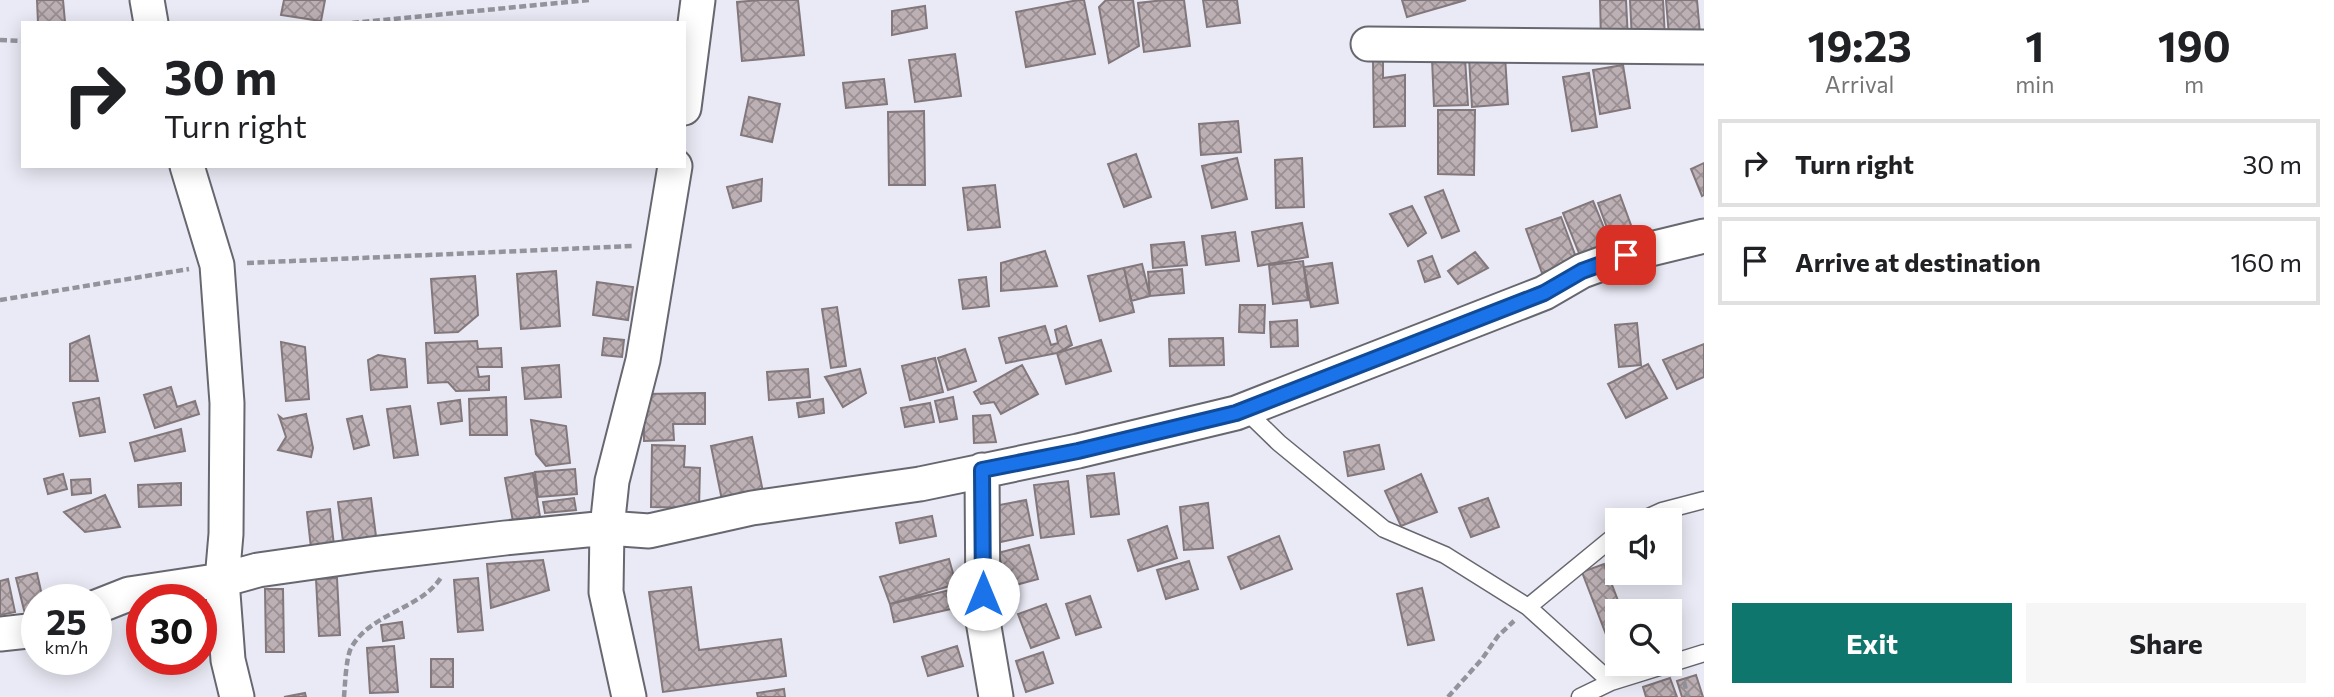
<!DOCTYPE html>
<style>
body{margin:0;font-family:Commissioner,sans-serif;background:#f6f6f6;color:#202124;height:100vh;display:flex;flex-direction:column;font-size:26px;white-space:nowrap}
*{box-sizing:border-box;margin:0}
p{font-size:23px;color:#757577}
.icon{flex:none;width:38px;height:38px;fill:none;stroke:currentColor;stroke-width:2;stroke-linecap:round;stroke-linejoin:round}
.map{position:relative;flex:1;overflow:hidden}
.side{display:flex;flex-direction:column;background:#fff;width:630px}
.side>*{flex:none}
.hud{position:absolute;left:21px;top:21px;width:665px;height:147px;border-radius:0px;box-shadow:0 4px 18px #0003;background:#fff;color:#202124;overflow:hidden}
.tools{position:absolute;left:1605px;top:508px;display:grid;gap:14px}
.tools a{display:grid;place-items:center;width:77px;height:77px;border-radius:0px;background:#fff;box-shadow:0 4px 18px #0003;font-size:35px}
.speed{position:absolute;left:21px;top:584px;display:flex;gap:14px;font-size:35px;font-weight:700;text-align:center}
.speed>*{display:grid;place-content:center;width:91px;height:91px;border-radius:50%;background:#fff;box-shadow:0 4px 18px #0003;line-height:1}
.speed small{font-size:18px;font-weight:400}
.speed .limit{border:10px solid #d22;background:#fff;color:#111}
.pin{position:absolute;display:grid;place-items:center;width:60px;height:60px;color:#fff;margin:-30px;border-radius:14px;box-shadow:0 4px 10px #0006}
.me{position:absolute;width:77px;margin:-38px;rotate:0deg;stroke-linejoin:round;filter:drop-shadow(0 0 5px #0008)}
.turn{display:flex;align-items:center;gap:24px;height:147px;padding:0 28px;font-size:32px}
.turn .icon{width:91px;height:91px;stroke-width:2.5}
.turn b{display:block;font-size:49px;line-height:60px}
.eta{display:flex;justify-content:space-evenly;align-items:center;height:119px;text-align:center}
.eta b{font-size:42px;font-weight:700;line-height:49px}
.button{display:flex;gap:14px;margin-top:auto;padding:14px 28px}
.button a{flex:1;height:80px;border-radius:0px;background:#0f766e;color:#fff;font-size:28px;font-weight:700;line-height:80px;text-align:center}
.button a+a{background:#f6f6f6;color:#202124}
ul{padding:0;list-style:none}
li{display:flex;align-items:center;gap:21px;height:88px;margin:0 14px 10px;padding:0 14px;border:4px solid #e0e0e0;border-radius:0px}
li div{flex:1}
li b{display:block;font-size:26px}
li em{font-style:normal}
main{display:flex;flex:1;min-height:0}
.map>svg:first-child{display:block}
</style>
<main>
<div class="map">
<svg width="1704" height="697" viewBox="0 0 1704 697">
<defs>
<pattern id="building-cross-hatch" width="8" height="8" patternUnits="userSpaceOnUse" patternTransform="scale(1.75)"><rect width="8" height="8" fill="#bcb0b4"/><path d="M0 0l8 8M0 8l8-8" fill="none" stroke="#998f92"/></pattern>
</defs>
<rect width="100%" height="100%" fill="#e9eaf5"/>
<path fill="url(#building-cross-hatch)" stroke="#82777a" stroke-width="2" d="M37 0H63L65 22 38 23Z
M284 0H325L321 21 281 15Z
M760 0H798L804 55 742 61 737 2Z
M1078 0H1084L1095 54 1026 67 1016 12Z
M1106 0H1133L1139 46 1109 63 1099 7Z
M1164 0H1184L1190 46 1144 52 1138 3Z
M1203 0H1237L1240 23 1207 27Z
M1402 0H1466L1407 17Z
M1600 0H1626L1628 40 1601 41Z
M1630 0H1663L1665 38 1632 40Z
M1666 0H1697L1700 34 1669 36Z
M925 6 927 28 892 35V11Z
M955 54 961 96 915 102 909 60Z
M1505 56 1508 104 1472 107 1469 58Z
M1383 58V78L1405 75V126L1374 127 1373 60Z
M1465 58 1468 105 1434 106 1432 59Z
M1623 65 1630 108 1600 114 1593 70Z
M1589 73 1597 127 1572 131 1563 77Z
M884 79 887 104 846 108 843 83Z
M749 97 780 104 772 142 741 135Z
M1438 110H1475L1474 175 1438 174Z
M924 111 925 185H889L888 112Z
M1238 121 1241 152 1201 155 1199 124Z
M1136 154 1151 197 1124 207 1108 164Z
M1237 158 1247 199 1212 208 1202 166Z
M1302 158 1304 207 1276 208 1275 160Z
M1704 163V195L1702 196 1691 169Z
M762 179 761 201 733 208 727 187Z
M995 185 1000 227 968 230 963 188Z
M1443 190 1459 231 1442 238 1425 197Z
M1620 195 1632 228 1610 236 1598 203Z
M1593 201 1611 245 1581 258 1563 213Z
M1412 206 1426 233 1408 246 1390 214Z
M1561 217 1577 260 1542 273 1526 229Z
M1302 223 1308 257 1258 266 1252 232Z
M1235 232 1239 261 1206 265 1202 236Z
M1184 242 1187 265 1153 268 1151 245Z
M1045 251 1057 286 1001 291V263Z
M1475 252 1488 268 1458 284 1448 271Z
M1432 256 1440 277 1425 282 1418 261Z
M1303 261 1308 300 1273 304 1269 265Z
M1332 263 1338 303 1311 307 1304 267Z
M1142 264 1150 296 1131 301 1124 268Z
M1124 268 1134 312 1100 321 1088 276Z
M1182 269 1184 293 1150 296 1148 272Z
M556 271 560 326 521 329 517 274Z
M475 276 478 315 458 332 435 333 431 279Z
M986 277 989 306 963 309 959 280Z
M597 282 633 287 628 320 593 315Z
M1240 305H1265L1264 333 1239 332Z
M837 307 846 366 831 368 822 309Z
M1297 320 1298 346 1271 347 1270 322Z
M1637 323 1641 365 1619 367 1615 325Z
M1045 326 1051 345 1058 343 1055 330 1066 326 1072 345 1057 353 1006 363 999 338Z
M89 336 98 381H70V344Z
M604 338 624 340 622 357 602 355Z
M1223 338 1224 365 1170 366 1169 339Z
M1101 340 1111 371 1066 384 1057 353Z
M477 341 478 349 501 348 502 367H477L479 377 489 376V390L456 391 448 382 428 383 426 343Z
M281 342 305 347 309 399 286 401Z
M1704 344V377L1677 389 1663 360Z
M965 349 976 381 948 390 938 358Z
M378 355 405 359 407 387 371 390 368 360Z
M935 358 943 392 910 400 902 366Z
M1648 364 1667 398 1626 418 1608 384Z
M559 365 561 397 525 399 522 368Z
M1022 365 1038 394 1001 414 994 402 981 404 974 392Z
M808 369 810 397 769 400 767 372Z
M860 369 866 393 843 407 825 377Z
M171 387 177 407 195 401 199 414 155 428 144 395Z
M705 393V424H673L674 440 644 441V394Z
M506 397 507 435H470L469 399Z
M953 397 957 419 940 422 935 401Z
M99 398 105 432 80 436 73 403Z
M823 399 824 413 799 417 797 403Z
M460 400 462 421 441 424 438 403Z
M930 403 934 422 905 427 901 408Z
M410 406 418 455 394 458 387 409Z
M306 414 313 448 311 457 278 450 286 437 279 416 283 419Z
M990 415 996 442 974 443 973 416Z
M362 416 369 445 354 449 347 419Z
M531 420 566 426 570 463 546 466 536 454Z
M181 429 185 451 135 461 130 443Z
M752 437 763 492 722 500 711 446Z
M652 445 685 446 684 467 700 468 699 508 651 507Z
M1379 445 1384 469 1348 476 1344 452Z
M575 469 577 494 538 497 535 472Z
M533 473 541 523 514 527 505 478Z
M1114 473 1119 514 1091 517 1087 476Z
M63 474 67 489 48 494 44 479Z
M1421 474 1437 512 1401 526 1385 491Z
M90 479 91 493 72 495 71 480Z
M1068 481 1074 534 1041 538 1034 485Z
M181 483V505L139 507 138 485Z
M105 495 120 527 85 532 64 512Z
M371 498 377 544 344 549 338 502Z
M574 498 576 510 545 513 543 502Z
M1488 498 1499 527 1471 537 1459 508Z
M1026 500 1033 535 996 543 989 507Z
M1208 503 1213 548 1184 550 1180 507Z
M330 509 334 546 311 548 307 512Z
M932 516 936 536 900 543 896 523Z
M1167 526 1177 558 1138 571 1128 540Z
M1279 536 1292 569 1241 589 1228 557Z
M1029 545 1038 579 1008 587 998 553Z
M949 559 956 584 890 604 880 577Z
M543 560 549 590 491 608 487 564Z
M1189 561 1198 589 1166 599 1157 570Z
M1604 564 1622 611H1617V663L1582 572Z
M37 573 43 600H37V611L25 614 16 578Z
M337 578 340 635 319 636 316 579Z
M478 578 483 630 458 632 454 580Z
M8 579 15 612 0 615V581Z
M691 587 699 650 781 639 786 676 663 692 649 592Z
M959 588 964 606 894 622 890 604Z
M1422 588 1434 640 1408 645 1397 594Z
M265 589H283L284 652H266Z
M1090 596 1101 627 1076 635 1066 604Z
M1046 604 1059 638 1031 648 1018 614Z
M402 622 404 638 383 641 381 625Z
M394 646 398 692 370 693 367 648Z
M957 646 963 666 928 676 922 657Z
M1043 652 1053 683 1026 692 1016 661Z
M431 659H453V687H431Z
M145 660H171V663L145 665Z
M1696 675 1703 697H1682L1677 681Z
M1670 678 1677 697H1646L1643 687Z
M784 689 785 697H758L757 693Z
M305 693 306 697H284Z"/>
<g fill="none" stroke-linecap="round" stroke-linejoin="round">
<g stroke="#676770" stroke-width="19">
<path id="lane" d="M1245 410 1279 443 1384 529 1445 555 1528 607 1617 534
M1642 520 1662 511 1704 500
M1528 607 1611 682
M1580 697 1611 682 1704 653"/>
</g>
<g stroke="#676770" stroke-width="37">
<path id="street" d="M147 0 151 23
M1368 44 1704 47
M684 108 698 0
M187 166 217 265 227 403 226 534 222 580 228 660 237 697
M982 470 983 621 996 697
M96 607 129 594 222 580 258 570 371 554 505 538 607 528 649 531 752 508 920 484 1078 451 1236 413 1544 293 1582 271 1626 255 1704 236
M0 634 37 630
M629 697 606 592 607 528 612 481 643 360 675 166"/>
</g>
<path stroke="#92939b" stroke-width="4.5" stroke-dasharray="7 3.5" stroke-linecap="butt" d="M352 23 589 0
M0 40 23 41
M247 263 633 246
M0 300 189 269
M1684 682 1688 697
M344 697C345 685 346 658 351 648 371 612 421 610 442 576
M1448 697 1482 659 1498 636 1514 621"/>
<use href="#lane" stroke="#fff" stroke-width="16"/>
<use href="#street" stroke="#fff" stroke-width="33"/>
</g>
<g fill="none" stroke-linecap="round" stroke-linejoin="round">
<g stroke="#114b97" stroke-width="18">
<path id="route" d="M983 594 982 470 1078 451 1236 413 1544 293 1582 271 1626 255"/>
</g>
<use href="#route" stroke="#1a73e8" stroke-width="12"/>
</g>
</svg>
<div class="tools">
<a><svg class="icon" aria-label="sound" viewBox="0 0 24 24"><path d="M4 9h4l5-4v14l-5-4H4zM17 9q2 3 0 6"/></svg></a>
<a><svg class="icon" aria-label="search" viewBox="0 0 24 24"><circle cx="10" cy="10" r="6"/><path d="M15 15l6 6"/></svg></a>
</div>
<div class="speed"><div>25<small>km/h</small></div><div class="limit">30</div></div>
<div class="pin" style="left:1626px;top:255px;background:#d93025"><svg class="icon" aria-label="arrive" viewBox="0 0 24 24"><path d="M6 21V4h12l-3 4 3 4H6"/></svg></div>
<svg class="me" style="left:983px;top:594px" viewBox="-20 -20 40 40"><circle r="19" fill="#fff"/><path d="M0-13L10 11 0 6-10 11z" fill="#1a73e8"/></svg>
<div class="hud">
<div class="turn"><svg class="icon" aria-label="right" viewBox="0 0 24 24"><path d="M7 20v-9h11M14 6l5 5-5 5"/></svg><div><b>30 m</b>Turn right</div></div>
</div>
</div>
<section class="side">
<div class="eta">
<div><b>19:23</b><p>Arrival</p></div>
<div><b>1</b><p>min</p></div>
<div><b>190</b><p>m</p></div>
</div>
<ul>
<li><svg class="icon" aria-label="right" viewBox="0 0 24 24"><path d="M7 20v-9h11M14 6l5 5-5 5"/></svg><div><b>Turn right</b></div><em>30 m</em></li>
<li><svg class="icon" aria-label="arrive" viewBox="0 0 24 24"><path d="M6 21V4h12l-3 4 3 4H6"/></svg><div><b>Arrive at destination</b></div><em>160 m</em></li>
</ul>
<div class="button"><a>Exit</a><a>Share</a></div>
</section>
</main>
